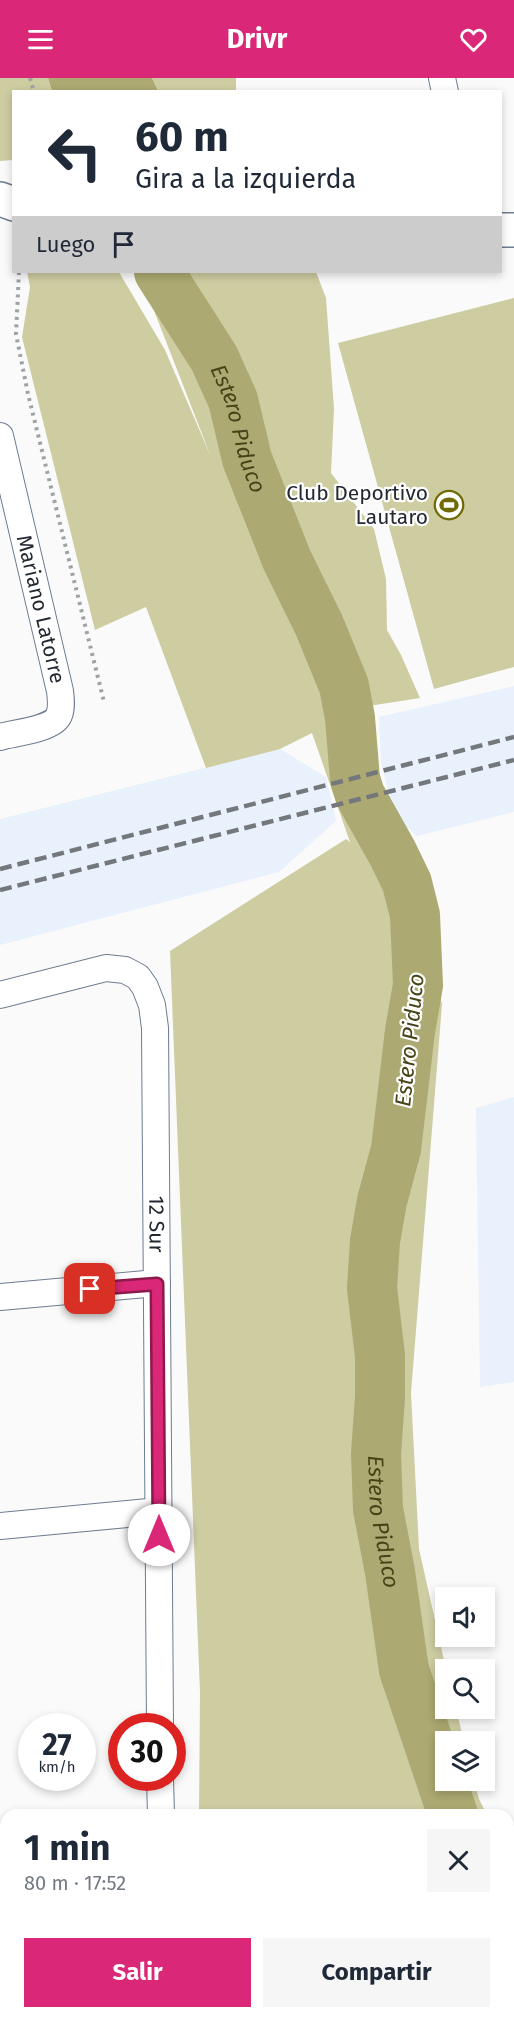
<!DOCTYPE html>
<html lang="es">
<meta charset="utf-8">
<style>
body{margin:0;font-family:"Fira Sans",sans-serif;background:#f6f6f7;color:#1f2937;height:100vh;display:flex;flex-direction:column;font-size:22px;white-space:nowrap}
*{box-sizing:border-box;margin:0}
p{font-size:20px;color:#747a83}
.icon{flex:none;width:33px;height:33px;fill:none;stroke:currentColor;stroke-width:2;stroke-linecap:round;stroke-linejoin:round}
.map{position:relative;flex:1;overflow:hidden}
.sheet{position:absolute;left:0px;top:1731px;width:514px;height:210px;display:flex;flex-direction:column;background:#fff;border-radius:18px 18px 0 0;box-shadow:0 3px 9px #0003}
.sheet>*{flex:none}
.top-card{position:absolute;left:12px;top:12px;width:490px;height:183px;border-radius:0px;box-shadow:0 3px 9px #0003;background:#fff;color:#1f2937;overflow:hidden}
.fabs{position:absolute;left:435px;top:1509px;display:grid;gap:12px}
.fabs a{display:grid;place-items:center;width:60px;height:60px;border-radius:0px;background:#fff;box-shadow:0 3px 9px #0003;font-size:30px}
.speed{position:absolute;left:18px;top:1635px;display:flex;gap:12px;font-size:30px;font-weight:700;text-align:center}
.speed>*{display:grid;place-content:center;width:78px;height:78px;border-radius:50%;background:#fff;box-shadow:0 3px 9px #0003;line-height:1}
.speed small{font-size:15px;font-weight:400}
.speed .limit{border:9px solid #d22;background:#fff;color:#111}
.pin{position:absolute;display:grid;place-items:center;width:51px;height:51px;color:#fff;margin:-26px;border-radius:12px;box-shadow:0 3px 9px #0006}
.me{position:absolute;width:66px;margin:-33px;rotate:0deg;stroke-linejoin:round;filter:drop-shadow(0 0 4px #0008)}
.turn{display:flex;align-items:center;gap:21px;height:126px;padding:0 24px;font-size:27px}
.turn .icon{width:78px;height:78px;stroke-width:2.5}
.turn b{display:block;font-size:42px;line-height:51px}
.then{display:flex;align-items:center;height:57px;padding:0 24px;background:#0003;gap:12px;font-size:22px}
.round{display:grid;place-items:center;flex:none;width:63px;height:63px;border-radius:0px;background:#f6f6f7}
.summary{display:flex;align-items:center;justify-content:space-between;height:102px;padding:0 24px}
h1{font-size:36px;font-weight:700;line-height:45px}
.primary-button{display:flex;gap:12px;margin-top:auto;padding:12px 24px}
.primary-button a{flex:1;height:69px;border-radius:0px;background:#db2777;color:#fff;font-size:24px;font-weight:700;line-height:69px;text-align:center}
.primary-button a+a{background:#f6f6f7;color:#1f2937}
header{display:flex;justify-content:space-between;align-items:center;height:78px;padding:0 24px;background:#db2777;color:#fff;font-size:27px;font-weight:700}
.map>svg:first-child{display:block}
</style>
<header><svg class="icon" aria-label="menu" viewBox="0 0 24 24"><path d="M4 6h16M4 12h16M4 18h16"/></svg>Drivr<svg class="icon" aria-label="heart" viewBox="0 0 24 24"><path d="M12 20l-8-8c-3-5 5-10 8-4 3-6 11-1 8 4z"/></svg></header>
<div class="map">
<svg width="514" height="1941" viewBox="0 0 514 1941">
<rect width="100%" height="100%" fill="#fafafa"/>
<path fill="#e8f1fc" d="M514 608V734L417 758 405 748 396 735 390 721 381 685 379 639Z
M280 671 326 699 336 743 279 794 0 867V741Z
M514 1019V1304L480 1309 476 1030Z"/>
<path fill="#cecca1" d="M0 0H48L52 13 14 14 13 82 0 83Z
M152 0H236V13H158Z
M27 194H119L165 272 211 379 139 194H316L326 220 334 331 331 395 374 451 386 501 387 552 401 577 420 620 362 629 365 608 327 541 414 817 442 926 411 1315 419 1471 446 1591V1630L456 1631 464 1663 446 1664V1702L474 1703 479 1721 487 1737H199L200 1614 170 873 346 761 350 764 312 655 280 671 206 690 146 529 95 552 22 259 30 209Z
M514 220V589L434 611 338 265Z
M509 1783 514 1794V1941H488L485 1935H508Z
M199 1935H482V1941H199Z"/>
<path fill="#aca972" d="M48 0H152L158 13H52Z"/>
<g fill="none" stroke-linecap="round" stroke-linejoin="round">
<g stroke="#aca972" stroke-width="50">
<path id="s1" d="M159 194 214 280 233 322 247 381 287 482 319 547 344 608 350 640 355 701 360 717 393 776 407 805 415 837 418 907 410 953 396 1071 382 1123 375 1163 372 1210 380 1278V1319L376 1376 378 1431 390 1494 404 1592 453 1737"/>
<path d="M508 1884 514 1900"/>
</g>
<g stroke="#6d7c90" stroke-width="28">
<g id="minor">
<path d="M442 0 445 14"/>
<path id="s2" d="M0 358 60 613C61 621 62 630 59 637 54 651 14 655 0 659"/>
<path id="s3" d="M0 917 106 890 125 892 138 899 145 909 152 927 155 950 160 1648"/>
<path d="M0 1219 157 1205"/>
<path d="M0 1448 159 1433"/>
<path d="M160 1700 161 1737"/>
<path d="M162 1935V1941"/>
</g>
</g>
<g stroke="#6d7c90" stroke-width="36">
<path id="secondary" d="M0 121 14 126
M501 152H514"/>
</g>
<path stroke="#9fa2a5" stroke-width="4" stroke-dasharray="3 4.5" stroke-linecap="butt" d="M30 0 34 14
M19 194 16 256 28 316 104 624
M180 1666 181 1685"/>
<use href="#minor" stroke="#fff" stroke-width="26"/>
<use href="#secondary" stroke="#fff" stroke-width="33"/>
<path stroke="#74787d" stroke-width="4.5" stroke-dasharray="12 6" stroke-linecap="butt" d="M0 791 514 659
M0 812 514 682"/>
</g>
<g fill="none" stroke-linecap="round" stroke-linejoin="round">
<g stroke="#8e194d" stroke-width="15">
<path id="route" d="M90 1211 157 1206 159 1457"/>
</g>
<use href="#route" stroke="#db2777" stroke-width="10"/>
</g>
<defs>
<g id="stadium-ring" transform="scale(1.5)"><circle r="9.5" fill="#fff" stroke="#716a04" stroke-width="1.5"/><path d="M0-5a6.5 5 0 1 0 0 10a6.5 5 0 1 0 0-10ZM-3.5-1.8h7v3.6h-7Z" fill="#716a04"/></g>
</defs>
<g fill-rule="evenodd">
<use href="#stadium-ring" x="449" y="427"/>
</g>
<g text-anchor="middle" stroke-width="4.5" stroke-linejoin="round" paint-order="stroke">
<g font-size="21" fill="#232931" stroke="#fff" text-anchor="end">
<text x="428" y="422">Club Deportivo<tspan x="428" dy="24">Lautaro</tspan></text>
</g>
<g font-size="21" fill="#232931" stroke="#fff">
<text dy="7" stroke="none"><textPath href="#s2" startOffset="178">Mariano Latorre</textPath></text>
<text dy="7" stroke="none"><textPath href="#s3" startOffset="394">12 Sur</textPath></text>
</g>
<g font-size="22" font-style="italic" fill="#474318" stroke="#fff">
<text dy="8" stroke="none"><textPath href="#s1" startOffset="177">Estero Piduco</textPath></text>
<text transform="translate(409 962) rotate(-84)" y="8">Estero Piduco</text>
<text dy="8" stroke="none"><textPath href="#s1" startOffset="1311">Estero Piduco</textPath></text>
</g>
</g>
</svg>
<div class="fabs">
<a><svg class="icon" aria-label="sound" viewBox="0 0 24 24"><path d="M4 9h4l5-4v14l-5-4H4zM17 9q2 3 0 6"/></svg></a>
<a><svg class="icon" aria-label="search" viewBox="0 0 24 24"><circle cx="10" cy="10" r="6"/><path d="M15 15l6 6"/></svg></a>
<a><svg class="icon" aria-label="layers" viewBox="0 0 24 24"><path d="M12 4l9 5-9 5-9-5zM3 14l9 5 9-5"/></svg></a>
</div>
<div class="speed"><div>27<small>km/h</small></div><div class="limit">30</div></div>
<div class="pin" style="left:90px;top:1211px;background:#d93025"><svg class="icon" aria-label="arrive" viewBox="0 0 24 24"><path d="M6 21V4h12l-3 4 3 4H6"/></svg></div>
<svg class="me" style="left:159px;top:1457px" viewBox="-20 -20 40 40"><circle r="19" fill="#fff"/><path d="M0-13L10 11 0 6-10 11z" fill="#db2777"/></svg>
<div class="top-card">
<div class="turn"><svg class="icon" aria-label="left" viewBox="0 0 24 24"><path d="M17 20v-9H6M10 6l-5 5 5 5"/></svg><div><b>60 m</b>Gira a la izquierda</div></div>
<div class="then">Luego<svg class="icon" aria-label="arrive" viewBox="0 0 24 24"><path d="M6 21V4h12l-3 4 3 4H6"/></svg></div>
</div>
<section class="sheet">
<div class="summary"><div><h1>1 min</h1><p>80 m · 17:52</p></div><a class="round"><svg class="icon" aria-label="close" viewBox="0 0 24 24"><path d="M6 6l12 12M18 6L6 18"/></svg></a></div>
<div class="primary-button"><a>Salir</a><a>Compartir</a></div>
</section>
</div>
